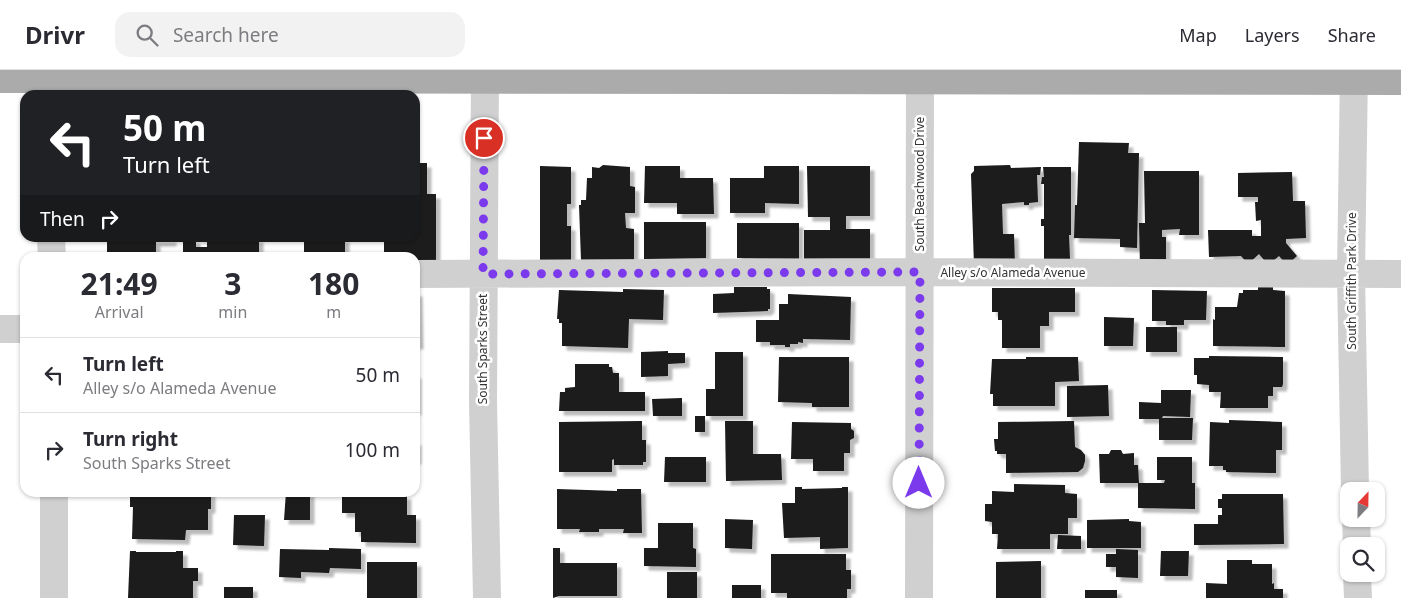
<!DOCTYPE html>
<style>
body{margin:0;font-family:"Noto Sans",sans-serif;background:#f2f2f3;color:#2b2b33;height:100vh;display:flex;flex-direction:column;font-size:19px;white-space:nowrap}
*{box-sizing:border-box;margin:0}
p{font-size:16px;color:#7c7c81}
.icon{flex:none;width:28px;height:28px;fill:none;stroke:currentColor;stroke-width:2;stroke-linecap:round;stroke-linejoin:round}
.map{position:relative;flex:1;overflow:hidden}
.panel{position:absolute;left:20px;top:182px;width:400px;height:245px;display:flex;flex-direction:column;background:#fff;border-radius:15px;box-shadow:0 1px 4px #0004}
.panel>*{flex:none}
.banner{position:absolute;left:20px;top:20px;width:400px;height:152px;border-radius:15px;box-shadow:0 1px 4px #0004;background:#202124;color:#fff;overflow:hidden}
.needle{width:32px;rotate:22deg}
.controls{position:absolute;left:1340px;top:412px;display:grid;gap:10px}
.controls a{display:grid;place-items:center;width:45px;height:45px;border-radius:10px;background:#fff;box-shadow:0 1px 4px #0004;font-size:25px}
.pin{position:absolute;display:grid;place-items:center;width:42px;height:42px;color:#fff;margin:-21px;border:2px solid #fff;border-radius:50%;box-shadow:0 1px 5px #0007}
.me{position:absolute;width:55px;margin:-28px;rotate:0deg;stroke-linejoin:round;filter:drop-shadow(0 0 4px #0008)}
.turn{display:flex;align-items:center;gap:18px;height:105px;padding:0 20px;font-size:22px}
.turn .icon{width:65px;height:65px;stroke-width:2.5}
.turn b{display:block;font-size:35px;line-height:42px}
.then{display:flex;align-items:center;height:48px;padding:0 20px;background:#0003;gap:10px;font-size:19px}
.eta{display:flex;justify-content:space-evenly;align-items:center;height:85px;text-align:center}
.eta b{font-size:30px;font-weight:700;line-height:35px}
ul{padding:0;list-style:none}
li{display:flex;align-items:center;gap:15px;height:75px;padding:0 20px;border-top:1px solid #e1e1e2}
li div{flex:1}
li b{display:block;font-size:19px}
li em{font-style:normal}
header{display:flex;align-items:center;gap:30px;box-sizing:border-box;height:70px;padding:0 25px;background:#fff;border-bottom:1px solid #e1e1e2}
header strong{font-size:24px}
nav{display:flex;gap:28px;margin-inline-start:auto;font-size:18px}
.search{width:350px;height:45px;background:#f2f2f3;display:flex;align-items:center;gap:12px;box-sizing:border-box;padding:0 18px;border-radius:15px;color:#7c7c81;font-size:19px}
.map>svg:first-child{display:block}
</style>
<header>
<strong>Drivr</strong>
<div class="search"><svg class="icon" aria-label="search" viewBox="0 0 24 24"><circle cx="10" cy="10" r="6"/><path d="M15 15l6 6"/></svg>Search here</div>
<nav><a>Map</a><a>Layers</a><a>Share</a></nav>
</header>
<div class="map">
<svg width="1401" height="528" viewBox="0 0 1401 528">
<defs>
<filter id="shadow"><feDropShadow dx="4.5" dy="4.5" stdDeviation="1" flood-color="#0004"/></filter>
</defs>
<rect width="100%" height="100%" fill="#fff"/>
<path fill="#1a1a1a" filter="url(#shadow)" d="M1079 72 1129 73 1128 83H1139L1137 178 1120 177V169L1074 168 1075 135H1077Z
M415 93H427V124H436V192H415V188H384V168H415Z
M603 95 630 97V116L635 117V143H625L626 158 634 159V191L581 190 579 135H581V130H586L587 108H592V97L599 98Z
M1010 95 1011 98 1041 97 1040 105H1037L1038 132 1029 133V135H1024V132L1002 134 1003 164H1014L1015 195 974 196 971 104 974 101V96Z
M540 96 571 97V134H567V156H571V194L540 195Z
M645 96H680V108H713L714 144H677V133H644Z
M764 96H799V134L765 133V143H730V108H764Z
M807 96H870V146H846V159H870V195L804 196V160H830V147H808Z
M1043 97H1071V165H1069L1070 189H1044V156H1041V149H1044V114H1041L1042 107H1044Z
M1144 101H1199V165H1179L1180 159 1162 160V167H1166V195L1140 196 1139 153H1145Z
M1292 102 1293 131H1305L1306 168 1286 169V173L1297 186 1287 195 1279 186 1268 195 1259 184 1248 194 1241 186 1209 187 1208 160H1252V166H1261V150L1256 151 1255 132H1258V127H1238V103Z
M644 152H706V188L644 189Z
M737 153H799V189L737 188Z
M107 168H172V172H156V183H107Z
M198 168H259V184H222V188H183V169H196V177H207V172H211V169H198Z
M304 168H345V187H304Z
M1258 216H1273V220L1285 221V277L1213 276V249L1215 250V237H1237L1239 223H1243V220H1258Z
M734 217H767V219H770V239H768V241L713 243V224L734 223Z
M992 218H1075V242H1049V256H1040V278H1002V250H998V242H992Z
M623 219 664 220 663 250 629 249 628 278 562 276V253H559V249H557L559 220 623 222Z
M1152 220 1207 221 1206 250H1184V255H1166V251H1152Z
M415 222H418L419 275H415Z
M788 224 851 227 850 270 803 269V273L798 272V274H790V277H785V275H770V272H756V250H779V234H788Z
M1104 247 1134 248 1133 276H1104Z
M1146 257H1177V282H1146Z
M668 281V283H685V293L668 294V306L641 307V282Z
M715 282H743V346H706V319H715Z
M1209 286 1283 287V314L1282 317H1273V326H1268V338H1220L1221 322H1209V315L1197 314V305H1194V288H1209Z
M779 287H849V337H812V333L778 332Z
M1026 287H1078L1079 311 1055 312V336H993V324H990L992 289H1026Z
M575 294H609V297H612L613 303H619V322H645V341H559L560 322H565V318L575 317Z
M415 304H417V341H415Z
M1108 315 1109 346 1067 347V316Z
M1161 320H1191L1190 347 1163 346 1162 348H1193L1192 370H1159V349H1139V332L1161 333Z
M682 328V346H653L652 329Z
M695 346H705V362H695Z
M1229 350 1282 352V380H1276V403L1226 402V400H1223V396H1209L1210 352 1229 353Z
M642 351V370H646V392H643V395H614V389L612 390V402H559V352Z
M725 351H753V384H781L782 410 726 411Z
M1074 351 1075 377 1081 380 1085 385V391L1083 398 1078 402 1006 403V384H997V381H995L994 369H998V352Z
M792 352 851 353V359L854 361V368L850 370V383H844V401H813V389H791Z
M415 371H417V390H415Z
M1111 380H1121L1123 384 1134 383V395H1138L1139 413H1164L1165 410H1157V387H1192V413H1195V439L1138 438V413H1100L1099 384H1109Z
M665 387H706V412H664Z
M1014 414 1065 415V423L1077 424V448H1068V464H1050V479H997L998 464H992V452L985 451V434H992V421L1014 422Z
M795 417H802V419L842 418V417H848V478L820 479V467L784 468 782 433H795Z
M557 419 617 421V419H641L642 463H623L624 459H599V462H579L580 459H557Z
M130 422H211V439H208V460H186L185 470 132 469 133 437H130Z
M286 422H310V450H284Z
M1222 424H1283L1284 474 1194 475V454H1218V445H1222V438H1218V429H1222Z
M372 425H407V445H416V473L361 472V462H355V443H342V427H372Z
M234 445H265L264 476 233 475Z
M725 449 753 450 752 479 725 478Z
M1129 449V451L1141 452V478H1087V450Z
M658 453H693V478L696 479V497L644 496V478H658Z
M1058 465 1081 466V479H1057Z
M329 478 361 479V499L330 498 329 503 301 502V508L279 507 280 479 329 480Z
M553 478H560V493H617V526H559L553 528Z
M1116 479 1138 480V508L1116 507V497H1106V484H1116Z
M130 481H136V482H176V481H183V498H198V511H193V528H128Z
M1161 481H1189L1188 506H1160Z
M771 484H846V500H851V519H847V528H787V523H771Z
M1227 490H1252V494H1272V514L1274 513V519H1283V528H1206V513L1227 514Z
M1041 491V528H996V492Z
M367 492H417V528H367Z
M667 502H697V528H667Z
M732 515H761V528H732Z
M224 517H253V528H224Z
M1085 520H1117V528H1085Z"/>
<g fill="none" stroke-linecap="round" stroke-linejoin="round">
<path stroke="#d0d0d0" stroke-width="28" d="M485 0 483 331 487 528
M1354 0 1351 204 1355 421
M51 168 52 188
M415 204 919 202 1401 204
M0 259H25
M54 422V528
M1356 449 1357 476
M1357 504 1358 528
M919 528 920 0"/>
<path stroke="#ababab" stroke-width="28" d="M0 9 1401 11"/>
</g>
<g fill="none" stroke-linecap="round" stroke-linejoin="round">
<path stroke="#7c3aed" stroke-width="9" stroke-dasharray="0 16.2" d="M484 68 483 204 920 202 919 413"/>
</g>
<g text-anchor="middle" stroke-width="5" stroke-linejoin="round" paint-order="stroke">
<g font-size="12" fill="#333" stroke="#fff">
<text transform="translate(920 114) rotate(-90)" y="4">South Beachwood Drive</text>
<text x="1013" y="207">Alley s/o Alameda Avenue</text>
<text transform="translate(1352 211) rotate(-90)" y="4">South Griffith Park Drive</text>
<text transform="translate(483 279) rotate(-90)" y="4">South Sparks Street</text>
</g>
</g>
</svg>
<div class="controls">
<a><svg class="needle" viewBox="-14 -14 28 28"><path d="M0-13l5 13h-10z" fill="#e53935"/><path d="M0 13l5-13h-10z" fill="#7c7c81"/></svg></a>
<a><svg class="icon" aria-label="search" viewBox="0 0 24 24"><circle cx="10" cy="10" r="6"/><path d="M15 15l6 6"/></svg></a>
</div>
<div class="pin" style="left:484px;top:68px;background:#d93025"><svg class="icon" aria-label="arrive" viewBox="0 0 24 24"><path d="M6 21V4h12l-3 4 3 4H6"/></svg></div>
<svg class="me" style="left:919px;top:413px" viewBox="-20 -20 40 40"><circle r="19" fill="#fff"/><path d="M0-13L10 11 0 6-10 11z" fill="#7c3aed"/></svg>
<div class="banner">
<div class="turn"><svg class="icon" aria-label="left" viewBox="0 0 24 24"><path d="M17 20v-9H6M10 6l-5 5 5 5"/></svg><div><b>50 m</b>Turn left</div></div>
<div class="then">Then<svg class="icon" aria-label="right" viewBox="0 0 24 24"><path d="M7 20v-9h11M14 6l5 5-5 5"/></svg></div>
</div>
<section class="panel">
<div class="eta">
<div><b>21:49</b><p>Arrival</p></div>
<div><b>3</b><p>min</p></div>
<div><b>180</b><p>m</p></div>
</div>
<ul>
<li><svg class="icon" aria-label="left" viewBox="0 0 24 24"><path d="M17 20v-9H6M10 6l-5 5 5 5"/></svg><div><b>Turn left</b><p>Alley s/o Alameda Avenue</p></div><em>50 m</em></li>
<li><svg class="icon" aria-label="right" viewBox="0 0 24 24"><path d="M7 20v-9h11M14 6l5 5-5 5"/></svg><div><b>Turn right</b><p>South Sparks Street</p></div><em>100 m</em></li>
</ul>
</section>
</div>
